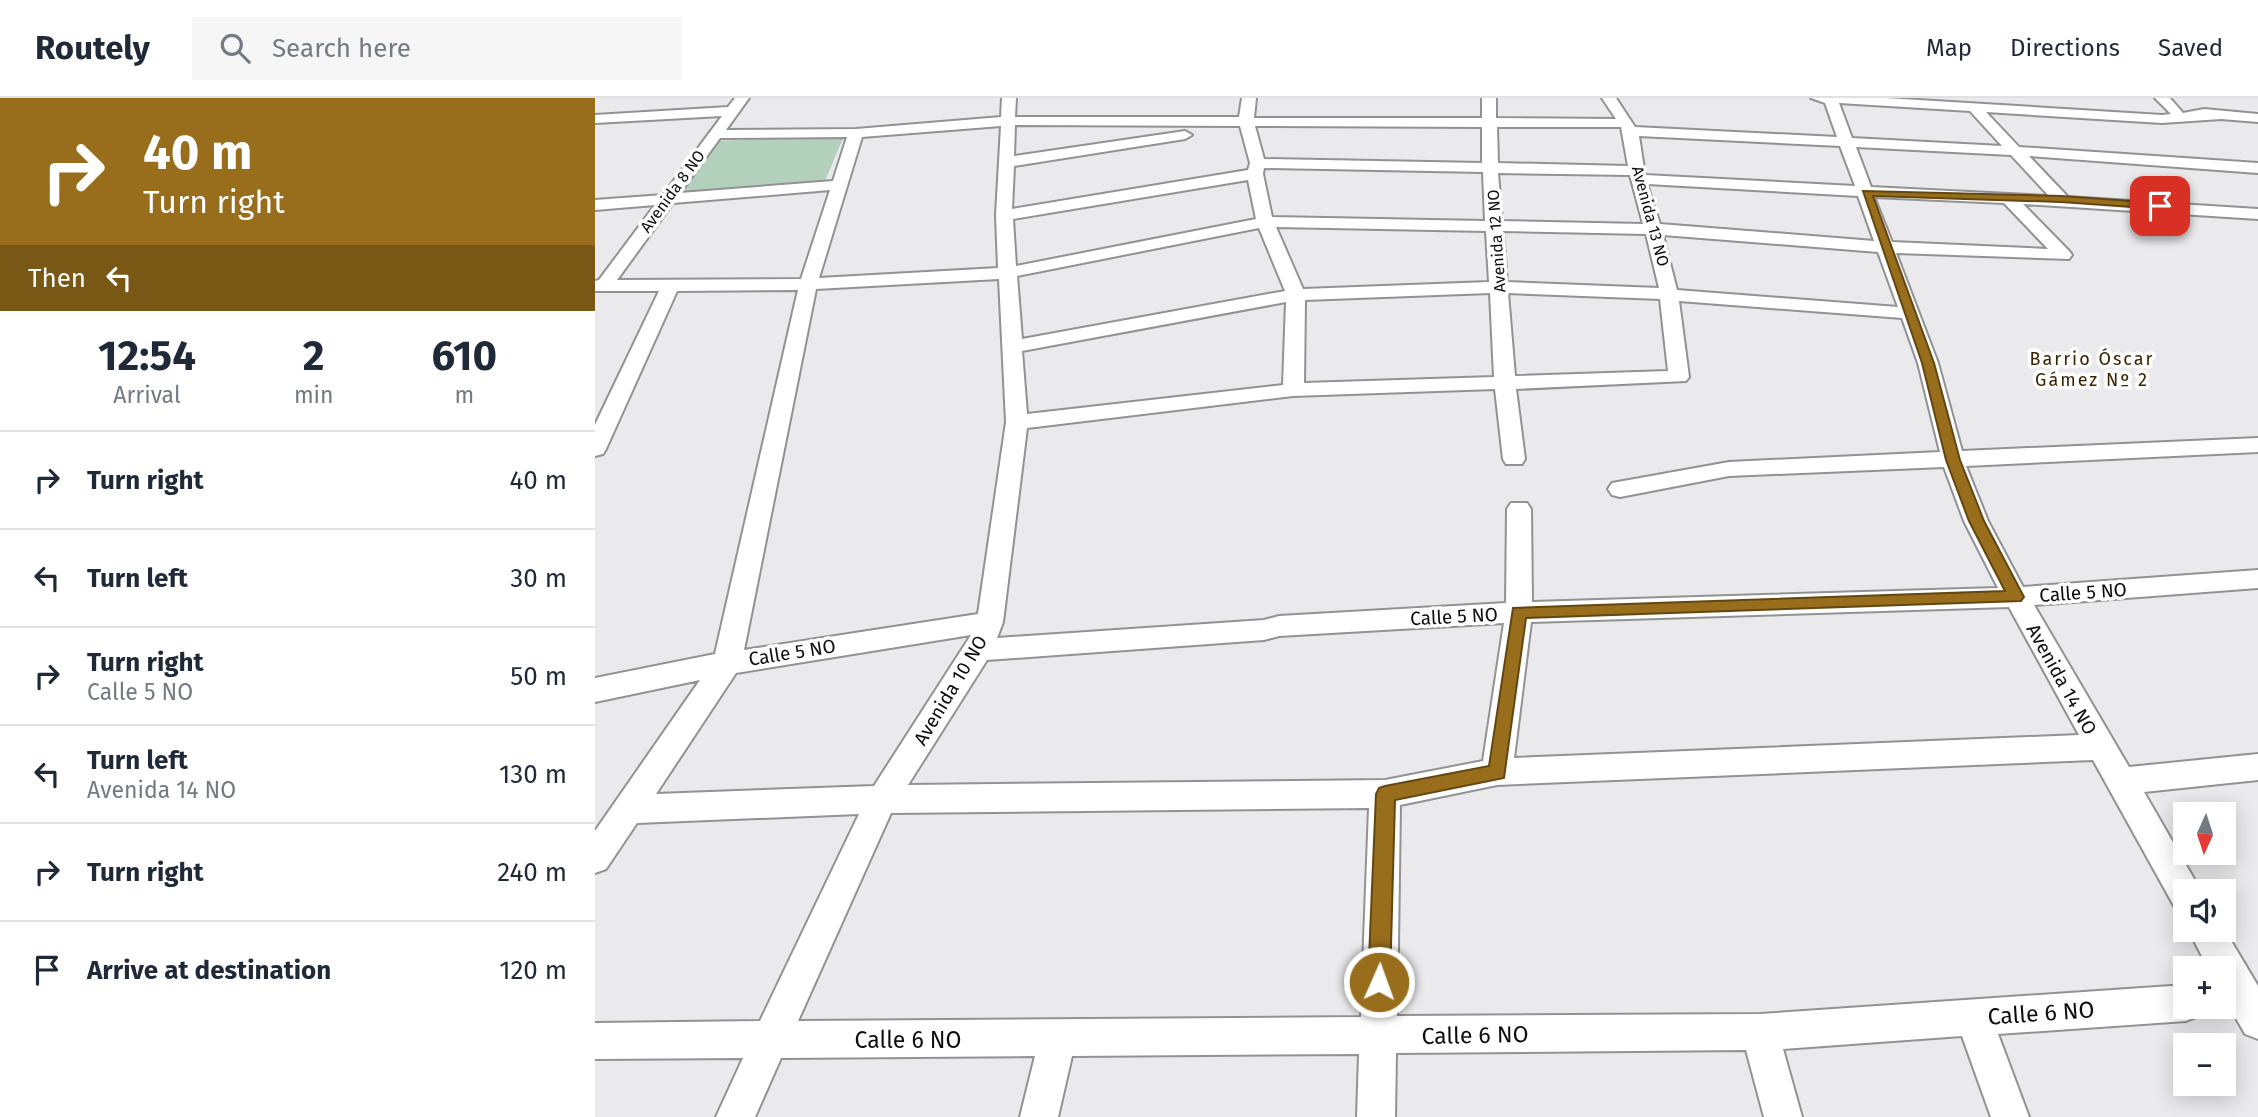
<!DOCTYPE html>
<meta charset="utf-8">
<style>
body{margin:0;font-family:"Fira Sans",sans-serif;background:#f6f6f7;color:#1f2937;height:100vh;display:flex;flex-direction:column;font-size:26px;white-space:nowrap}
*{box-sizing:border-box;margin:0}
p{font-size:23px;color:#747a83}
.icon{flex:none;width:38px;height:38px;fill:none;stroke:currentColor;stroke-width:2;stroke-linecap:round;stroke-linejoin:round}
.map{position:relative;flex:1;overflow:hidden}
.details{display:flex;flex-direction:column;background:#fff;width:595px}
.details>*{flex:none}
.hud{background:#986d1b;color:#fff;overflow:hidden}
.needle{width:46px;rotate:183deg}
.tools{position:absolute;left:1578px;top:704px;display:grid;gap:14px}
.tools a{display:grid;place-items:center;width:63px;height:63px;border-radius:0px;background:#fff;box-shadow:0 4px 18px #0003;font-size:35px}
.pin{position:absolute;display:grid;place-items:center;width:60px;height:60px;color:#fff;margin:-30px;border-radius:14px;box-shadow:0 4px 10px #0006}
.me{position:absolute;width:77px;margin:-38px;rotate:2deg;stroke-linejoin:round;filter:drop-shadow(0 0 5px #0008)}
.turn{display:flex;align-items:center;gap:24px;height:147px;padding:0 28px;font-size:32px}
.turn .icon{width:91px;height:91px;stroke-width:2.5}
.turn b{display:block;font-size:49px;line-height:60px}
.then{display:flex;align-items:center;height:66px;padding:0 28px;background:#0003;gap:14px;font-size:26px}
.eta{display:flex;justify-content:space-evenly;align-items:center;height:119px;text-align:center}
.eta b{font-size:42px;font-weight:700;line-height:49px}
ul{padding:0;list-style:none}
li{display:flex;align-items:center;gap:21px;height:98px;padding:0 28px;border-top:2px solid #e0e1e3}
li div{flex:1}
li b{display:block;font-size:26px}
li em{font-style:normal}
header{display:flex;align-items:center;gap:42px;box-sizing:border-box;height:98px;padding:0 35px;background:#fff;border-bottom:2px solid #e0e1e3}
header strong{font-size:33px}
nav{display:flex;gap:38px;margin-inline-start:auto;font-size:24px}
.search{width:490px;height:63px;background:#f6f6f7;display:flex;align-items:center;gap:18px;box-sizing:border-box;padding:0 24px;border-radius:0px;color:#747a83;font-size:26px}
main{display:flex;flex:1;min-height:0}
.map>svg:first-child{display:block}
</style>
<header>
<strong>Routely</strong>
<div class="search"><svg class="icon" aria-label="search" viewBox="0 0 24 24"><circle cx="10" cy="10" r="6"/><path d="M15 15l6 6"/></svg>Search here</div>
<nav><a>Map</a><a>Directions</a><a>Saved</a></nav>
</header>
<main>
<section class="details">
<div class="hud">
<div class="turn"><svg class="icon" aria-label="right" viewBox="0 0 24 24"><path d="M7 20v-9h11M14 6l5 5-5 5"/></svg><div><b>40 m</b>Turn right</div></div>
<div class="then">Then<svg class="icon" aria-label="left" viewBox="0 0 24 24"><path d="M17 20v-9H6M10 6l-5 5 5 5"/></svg></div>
</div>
<div class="eta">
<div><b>12:54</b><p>Arrival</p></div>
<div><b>2</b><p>min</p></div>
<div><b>610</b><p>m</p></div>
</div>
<ul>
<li><svg class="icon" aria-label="right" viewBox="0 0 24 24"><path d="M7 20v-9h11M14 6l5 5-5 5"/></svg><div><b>Turn right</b></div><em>40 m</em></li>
<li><svg class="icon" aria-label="left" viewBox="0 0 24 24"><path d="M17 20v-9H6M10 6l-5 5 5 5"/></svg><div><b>Turn left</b></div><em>30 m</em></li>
<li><svg class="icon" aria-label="right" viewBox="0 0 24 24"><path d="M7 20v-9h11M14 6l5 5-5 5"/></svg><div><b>Turn right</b><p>Calle 5 NO</p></div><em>50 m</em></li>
<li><svg class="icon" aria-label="left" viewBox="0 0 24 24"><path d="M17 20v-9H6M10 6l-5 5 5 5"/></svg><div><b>Turn left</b><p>Avenida 14 NO</p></div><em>130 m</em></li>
<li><svg class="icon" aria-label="right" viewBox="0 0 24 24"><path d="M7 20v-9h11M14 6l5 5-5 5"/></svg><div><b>Turn right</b></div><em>240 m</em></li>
<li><svg class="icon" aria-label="arrive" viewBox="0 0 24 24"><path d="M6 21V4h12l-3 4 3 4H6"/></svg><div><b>Arrive at destination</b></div><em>120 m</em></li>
</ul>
</section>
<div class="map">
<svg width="1663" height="1019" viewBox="0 0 1663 1019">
<rect width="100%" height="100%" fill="#eaeaed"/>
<path fill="#b2d0bb" d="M249 38 230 83 88 94 119 43Z"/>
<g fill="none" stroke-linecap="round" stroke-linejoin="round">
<g stroke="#929295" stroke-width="4">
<path id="minor" d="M140 0H154L131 32 261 31 406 19 407 0H421L420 19H644L647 0H661L659 20H887V0H901V20L1021 21 1007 0H1021L1040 29 1242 39 1230 5 1216 0H1291L1567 17 1576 16 1560 0H1575L1588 15 1609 11 1663 16V24L1626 21 1567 25 1391 14 1424 49 1663 65V75L1434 58 1473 99 1663 111V121L1428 106 1474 153 1477 157 1474 161 1301 155 1343 265 1367 353 1663 340V354L1371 368 1393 423 1428 489 1663 472V490L1439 507 1534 669 1663 656V682L1549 694 1606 793H1591V813L1579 808 1498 662 902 687 805 707 802 918 1165 916 1591 887V908H1608L1604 918 1591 923 1403 936 1434 1019H1396L1367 938 1188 951 1207 1019H1169L1151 952 801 955 800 1019H762L764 956 477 958 463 1019H425L440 958 186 960 160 1019H121L148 960 0 961V925L165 923 264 716 42 725 11 771 0 775V733L105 582 0 604V580L120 556 203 192 82 193 11 351 8 356 0 358V327L64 193H0V183L4 182 60 107 0 112V102L68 97 127 18 0 25V17L133 9ZM1244 5 1375 13 1407 48 1257 40ZM420 27 645 28 655 65 653 72 417 111 419 68 590 41 597 37 590 33 419 58ZM406 28 401 117 403 170 224 180 267 39ZM660 28 887 29V65L669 61ZM902 29H1026L1033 68 903 65ZM1044 38 1245 48 1260 88 1050 77ZM252 39 238 83 85 95 125 40ZM1261 49 1416 57 1454 98 1276 89ZM669 70 888 74 890 123 677 119 668 76ZM903 75 1035 77 1048 126 907 123ZM653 82 661 121 421 168 418 121ZM1052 86 1263 98 1279 143 1065 126ZM235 92 206 181 22 182 78 105ZM1279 99 1409 105 1453 151 1297 144ZM681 129 891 133 894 184 708 191ZM664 130 690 193 427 241 422 178ZM908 133 1051 136 1064 190 912 184ZM1068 137 1283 154 1303 209 1082 192ZM404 181 411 324 383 516 149 552 221 191ZM895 195 899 279 709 285 710 202ZM913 195 1065 201 1073 273 920 278ZM1084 203 1307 220 1323 265 1345 354 1134 364 1017 385 1013 391 1017 397 1025 399 1134 378 1349 369 1369 423 1403 490 937 504 936 411 932 405H916L912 411 911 505 684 518 669 522 402 540 408 524 432 330 698 298 900 291 908 361 911 366H927L930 361 921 291 1091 283 1094 279ZM691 204 688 287 432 316 427 253ZM1414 509 1484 637 919 660 936 524ZM909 525 888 663 790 682 313 687 392 562 669 542 684 538ZM376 537 279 688 61 696 141 575ZM774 710 766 919 203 923 296 715Z
M1593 831H1629L1663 888V941L1650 936 1629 899V870H1613Z"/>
</g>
<use href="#minor" fill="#fff" fill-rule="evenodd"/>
</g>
<path fill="#986d1b" stroke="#634712" stroke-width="2" d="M1268 93 1466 98 1565 105 1570 108 1565 111 1466 104 1278 98 1339 265 1365 362 1389 423 1429 499 1426 503 931 520 909 680 800 702 795 884 792 892 784 895 776 892 773 884 781 696 784 690 790 688 894 668 918 510 1410 493 1374 423 1351 362 1327 265Z"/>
<g text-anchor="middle" stroke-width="7" stroke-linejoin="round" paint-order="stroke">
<g font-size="16" fill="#0c0d0e" stroke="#fff">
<text transform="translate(77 93) rotate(-54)" y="6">Avenida 8 NO</text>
<text transform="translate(1056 118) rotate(75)" y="6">Avenida 13 NO</text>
<text transform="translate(901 143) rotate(-94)" y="6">Avenida 12 NO</text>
</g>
<g font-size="18" letter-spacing="2" fill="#392500" stroke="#fff">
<text x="1497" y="267">Barrio Óscar<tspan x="1497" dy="21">Gámez Nº 2</tspan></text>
</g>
<g font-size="19" fill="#0c0d0e" stroke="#fff">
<text transform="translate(1488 494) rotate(-4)" y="7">Calle 5 NO</text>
<text transform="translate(859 518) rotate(-3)" y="7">Calle 5 NO</text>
<text transform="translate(197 554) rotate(-9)" y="7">Calle 5 NO</text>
<text transform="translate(1467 581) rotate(61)" y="7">Avenida 14 NO</text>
<text transform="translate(355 592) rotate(-59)" y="7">Avenida 10 NO</text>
</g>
<g font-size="23" fill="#0c0d0e" stroke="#fff">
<text transform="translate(1446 915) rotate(-4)" y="8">Calle 6 NO</text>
<text transform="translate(880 937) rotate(-1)" y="8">Calle 6 NO</text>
<text x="313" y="950">Calle 6 NO</text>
</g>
</g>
</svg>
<div class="tools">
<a><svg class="needle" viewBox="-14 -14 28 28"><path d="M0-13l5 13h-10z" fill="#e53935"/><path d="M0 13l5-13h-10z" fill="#747a83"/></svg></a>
<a><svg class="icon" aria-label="sound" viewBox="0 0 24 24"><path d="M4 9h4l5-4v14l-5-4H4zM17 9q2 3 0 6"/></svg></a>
<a>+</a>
<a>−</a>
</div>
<div class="pin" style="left:1565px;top:108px;background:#d93025"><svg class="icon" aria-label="arrive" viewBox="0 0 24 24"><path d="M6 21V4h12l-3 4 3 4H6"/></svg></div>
<svg class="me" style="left:784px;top:884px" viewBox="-20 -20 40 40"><circle r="17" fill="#986d1b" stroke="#fff" stroke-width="3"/><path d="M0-11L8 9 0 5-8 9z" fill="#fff"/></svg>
</div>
</main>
